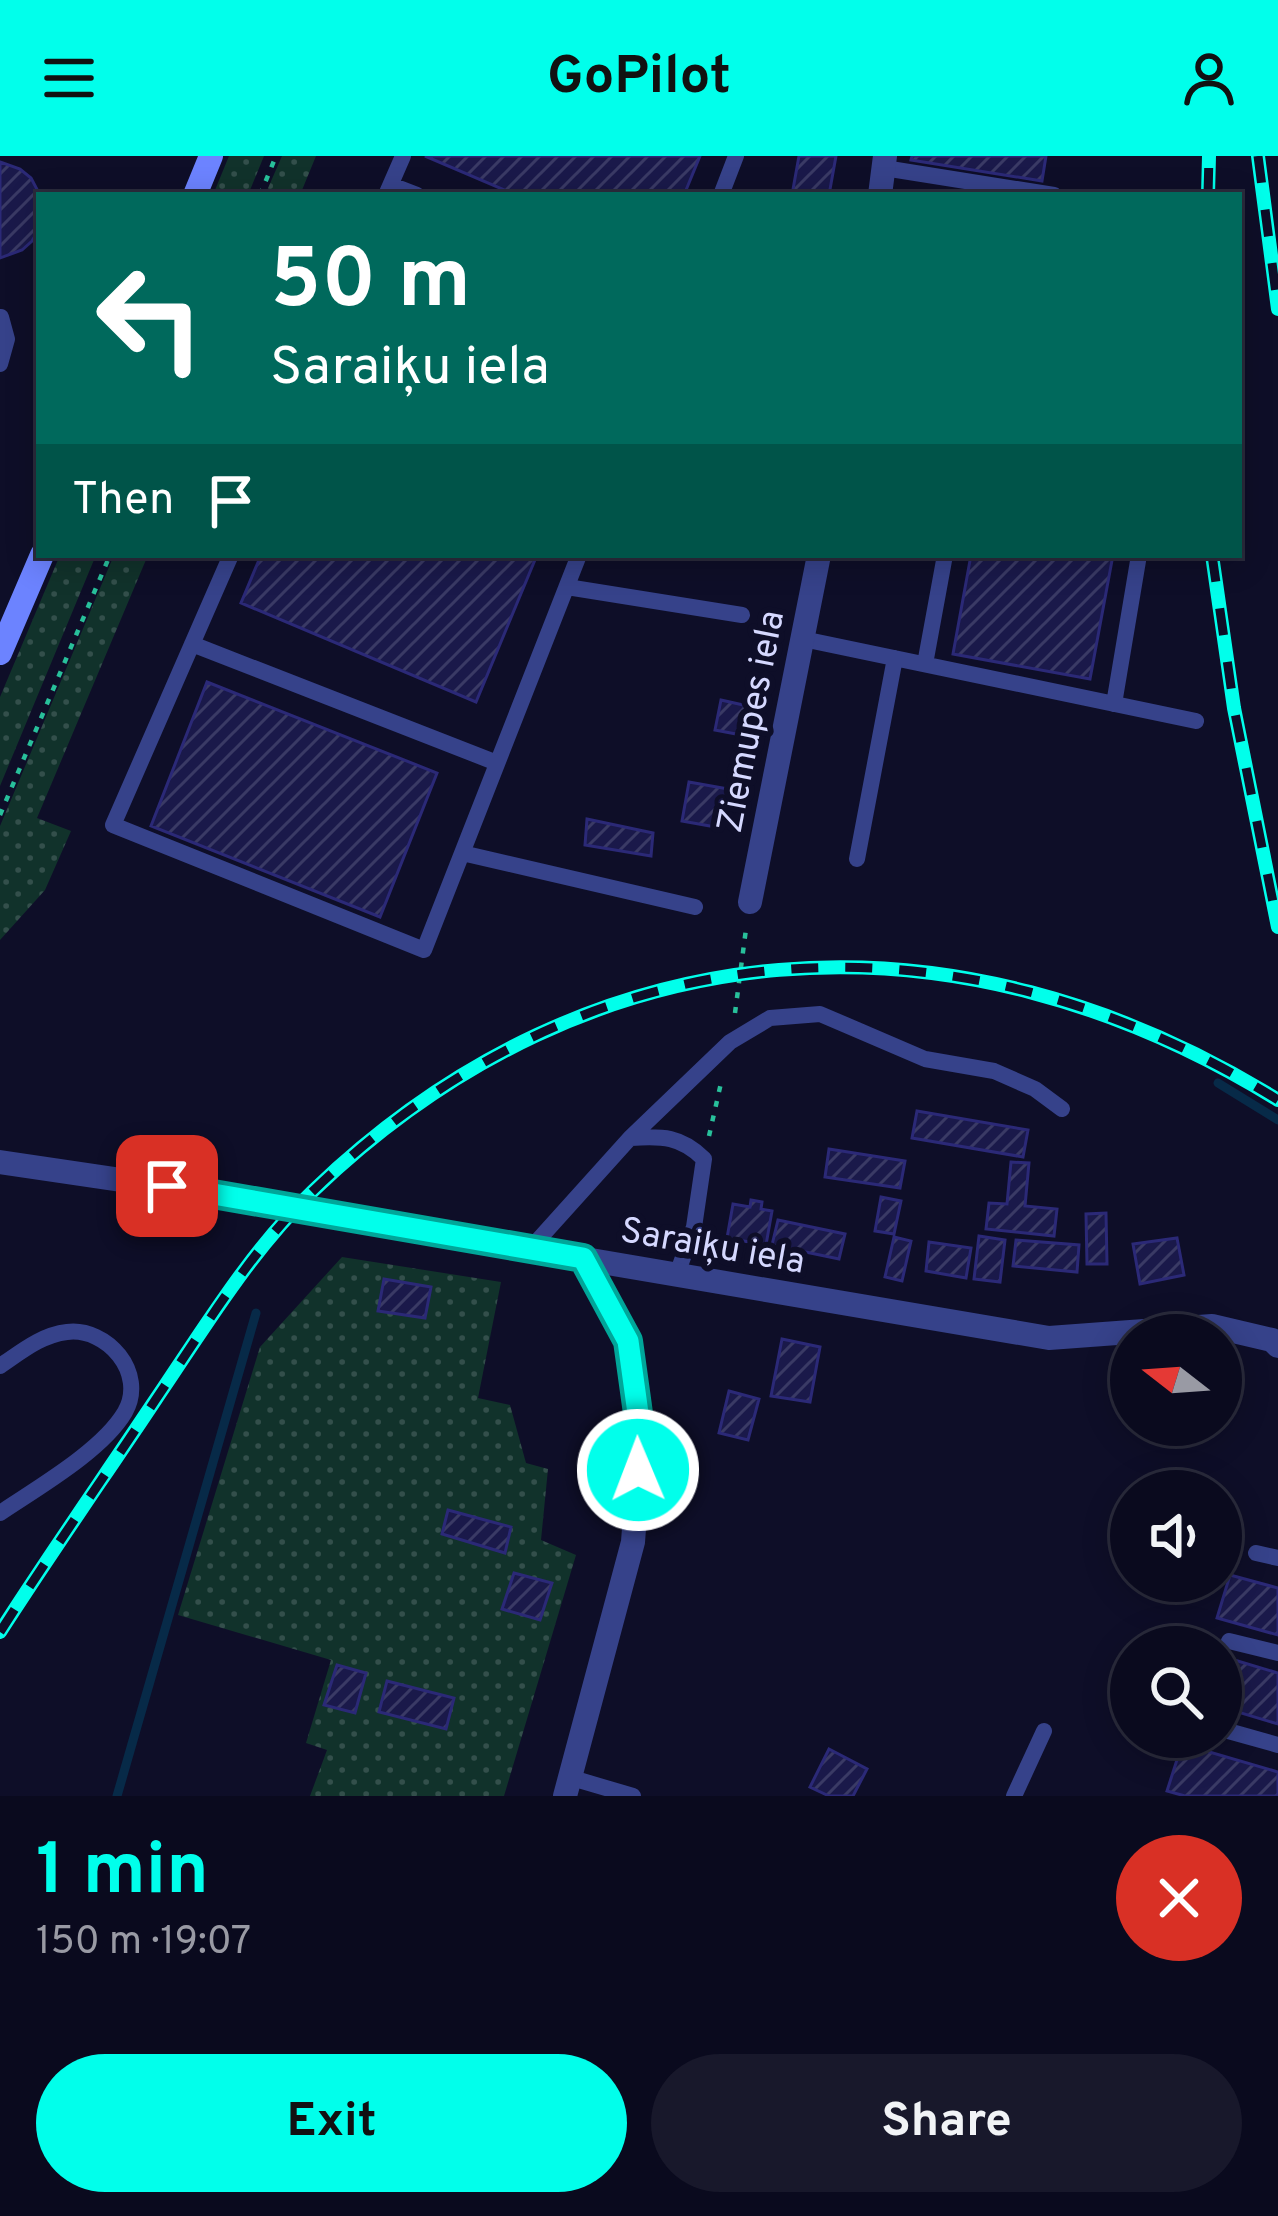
<!DOCTYPE html>
<meta charset="utf-8">
<style>
body{margin:0;font-family:Overpass,sans-serif;background:#18182b;color:#f1f3f6;height:100vh;display:flex;flex-direction:column;font-size:45px;white-space:nowrap}
*{box-sizing:border-box;margin:0}
p{font-size:39px;color:#999aa4}
.icon{flex:none;width:66px;height:66px;fill:none;stroke:currentColor;stroke-width:2;stroke-linecap:round;stroke-linejoin:round}
.map{position:relative;height:1640px;overflow:hidden}
.sheet{display:flex;flex-direction:column;background:#0a0a1e;flex:1}
.sheet>*{flex:none}
.top-card{position:absolute;left:36px;top:36px;width:1206px;height:366px;border-radius:0px;box-shadow:0 6px 30px #0003,0 0 0 3px #2a2b3c;background:#00695c;color:#fff;overflow:hidden}
.needle{width:78px;rotate:287deg}
.controls{position:absolute;left:1110px;top:1158px;display:grid;gap:24px}
.controls a{display:grid;place-items:center;width:132px;height:132px;border-radius:50%;background:#0a0a1e;box-shadow:0 6px 30px #0003,0 0 0 3px #2a2b3c;font-size:60px}
.pin{position:absolute;display:grid;place-items:center;width:102px;height:102px;color:#fff;margin:-51px;border-radius:24px;box-shadow:0 6px 18px #0006}
.me{position:absolute;width:132px;margin:-66px;rotate:359deg;stroke-linejoin:round;filter:drop-shadow(0 0 9px #0008)}
.turn{display:flex;align-items:center;gap:42px;height:252px;padding:0 36px;font-size:54px}
.turn .icon{width:156px;height:156px;stroke-width:2.5}
.turn b{display:block;font-size:84px;line-height:102px}
.then{display:flex;align-items:center;height:114px;padding:0 36px;background:#0003;gap:24px;font-size:45px}
.round{display:grid;place-items:center;flex:none;width:126px;height:126px;border-radius:63px;background:#18182b}
.overview{display:flex;align-items:center;justify-content:space-between;height:204px;padding:0 36px}
h1{font-size:72px;font-weight:700;line-height:90px;color:#01ffeb}
.cta{display:flex;gap:24px;margin-top:auto;padding:24px 36px}
.cta a{flex:1;height:138px;border-radius:72px;background:#01ffeb;color:#111;font-size:48px;font-weight:700;line-height:138px;text-align:center}
.cta a+a{background:#18182b;color:#f1f3f6}
header{display:flex;justify-content:space-between;align-items:center;height:156px;padding:0 36px;background:#01ffeb;color:#111;font-size:54px;font-weight:700}
.map>svg:first-child{display:block}
</style>
<header><svg class="icon" aria-label="menu" viewBox="0 0 24 24"><path d="M4 6h16M4 12h16M4 18h16"/></svg>GoPilot<svg class="icon" aria-label="person" viewBox="0 0 24 24"><circle cx="12" cy="8" r="4"/><path d="M4 21q1-7 8-7t8 7"/></svg></header>
<div class="map">
<svg width="1278" height="1640" viewBox="0 0 1278 1640">
<defs>
<pattern id="green-dots" width="8" height="8" patternUnits="userSpaceOnUse" patternTransform="scale(3)"><rect width="8" height="8" fill="#11322b"/><path d="M2 2h.1M6 6h.1" fill="none" stroke="#334f4b" stroke-width="1.8" stroke-linecap="round"/></pattern>
<pattern id="building-hatch" width="6" height="6" patternUnits="userSpaceOnUse" patternTransform="scale(3)"><rect width="6" height="6" fill="#1a194a"/><path d="M-1 1l2-2M0 6l6-6M5 7l2-2" fill="none" stroke="#3a3a65"/></pattern>
</defs>
<rect width="100%" height="100%" fill="#0e0e28"/>
<path fill="url(#green-dots)" d="M229 0H264L248 39H213Z
M282 0H316L300 39H265Z
M60 399H96L0 630V541Z
M114 399H148L37 662 71 675 45 734 0 784V670Z
M342 1101 501 1126 478 1242 510 1249 526 1307 548 1313 541 1384 576 1399 504 1640H310L327 1594 306 1587 331 1504 178 1459 260 1191Z"/>
<g fill="none" stroke-linecap="round" stroke-linejoin="round">
<path stroke="#072a48" stroke-width="9" d="M1218 927 1278 964
M117 1640 256 1157"/>
</g>
<path fill="url(#building-hatch)" stroke="#2b2977" stroke-width="3" d="M425 0H700L684 39H516Z
M799 0H836L829 39H792Z
M912 0H1046L1042 25 911 4Z
M0 6 20 13 31 22 40 39 39 73 32 85 22 94 0 102Z
M261 399H537L476 546 241 447Z
M971 399H1113L1090 523 953 498Z
M207 526 437 617 380 761 151 670Z
M721 544 761 553 757 582 715 574Z
M689 626 728 633 721 672 682 665Z
M587 663 653 677 651 700 585 689Z
M917 955 1028 974 1023 1001 912 982Z
M829 993 905 1005 900 1032 825 1021Z
M1011 1006 1029 1007 1025 1050 1057 1053 1054 1080 986 1073 989 1047 1007 1048Z
M881 1041 901 1045 894 1078 875 1075Z
M751 1044 762 1046 761 1053 772 1055 766 1089 727 1082 733 1048 750 1051Z
M1106 1057 1107 1108H1087L1086 1058Z
M778 1064 845 1078 839 1103 772 1089Z
M979 1080 1005 1084 1000 1126 974 1123Z
M894 1081 911 1085 902 1125 885 1121Z
M1177 1082 1184 1119 1140 1128 1133 1088Z
M1016 1084 1079 1089 1077 1116 1013 1110Z
M929 1086 971 1092 966 1122 926 1115Z
M384 1123 431 1131 425 1162 378 1155Z
M782 1183 820 1191 810 1246 771 1240Z
M729 1235 759 1243 748 1284 719 1277Z
M448 1354 511 1371 505 1397 442 1378Z
M514 1417 552 1427 540 1464 502 1453Z
M1230 1419 1278 1432V1479L1217 1462Z
M1221 1500 1278 1517V1568L1221 1551Z
M337 1509 366 1517 355 1557 324 1549Z
M387 1525 454 1542 446 1573 379 1556Z
M1182 1588 1278 1616V1640H1185L1167 1635Z
M829 1593 867 1613 853 1640H829L810 1631Z"/>
<g fill="none" stroke-linecap="round" stroke-linejoin="round">
<path stroke="#28c09b" stroke-width="4.5" stroke-dasharray="6 9" stroke-linecap="butt" d="M260 39 276 0
M0 659 110 399
M735 857 746 773
M709 980 721 927"/>
<path stroke="#36428a" stroke-width="16" d="M884 12 1054 39
M391 29 417 39
M386 39 403 0
M721 39 736 0
M0 208 7 183 1 161
M231 399 113 669 424 794 579 399
M567 431 742 459
M803 483 1196 565
M192 488 497 607
M925 508 945 399
M1114 548 1139 399
M462 697 695 751
M857 703 895 502
M631 982C662 980 681 980 704 1003L694 1071 677 1118
M530 1093 630 982 730 886 770 862 820 858 925 903 994 915 1035 933 1062 953
M0 1210C21 1196 41 1179 67 1176 107 1171 147 1217 125 1256 102 1295 37 1332 0 1357
M1256 1397 1278 1402
M1229 1485 1278 1497
M1221 1573 1278 1589
M572 1622 633 1640
M1014 1640 1044 1575"/>
<path stroke="#36428a" stroke-width="24" d="M880 39 885 0
M750 746 819 399
M0 1006 250 1043 296 1054 1049 1182 1212 1170 1272 1184 1278 1190
M565 1640 633 1386 641 1279 628 1185 583 1102"/>
<path stroke="#6c83ff" stroke-width="24" d="M195 39 211 0
M0 497 42 399"/>
<g stroke="#01ffeb" stroke-width="14">
<path id="rail" d="M1258 0 1278 153
M1208 39 1209 0
M1212 399 1234 552 1278 771
M0 1476C50 1398 104 1321 156 1243 205 1171 251 1094 314 1034 592 767 955 744 1278 944"/>
</g>
<use href="#rail" stroke="#0e0e28" stroke-width="9" stroke-dasharray="27" stroke-linecap="butt"/>
</g>
<g fill="none" stroke-linecap="round" stroke-linejoin="round">
<g stroke="#01a699" stroke-width="30">
<path id="route" d="M167 1030 583 1102 628 1185 641 1279 638 1314"/>
</g>
<use href="#route" stroke="#01ffeb" stroke-width="21"/>
</g>
<g text-anchor="middle" stroke-width="12" stroke-linejoin="round" paint-order="stroke">
<g font-size="36" fill="#d5d8ff" stroke="#0e0e28">
<text transform="translate(749 565) rotate(-79)" y="13">Ziemupes iela</text>
<text transform="translate(713 1088) rotate(10)" y="13">Saraiķu iela</text>
</g>
</g>
</svg>
<div class="controls">
<a><svg class="needle" viewBox="-14 -14 28 28"><path d="M0-13l5 13h-10z" fill="#e53935"/><path d="M0 13l5-13h-10z" fill="#999aa4"/></svg></a>
<a><svg class="icon" aria-label="sound" viewBox="0 0 24 24"><path d="M4 9h4l5-4v14l-5-4H4zM17 9q2 3 0 6"/></svg></a>
<a><svg class="icon" aria-label="search" viewBox="0 0 24 24"><circle cx="10" cy="10" r="6"/><path d="M15 15l6 6"/></svg></a>
</div>
<div class="pin" style="left:167px;top:1030px;background:#d93025"><svg class="icon" aria-label="arrive" viewBox="0 0 24 24"><path d="M6 21V4h12l-3 4 3 4H6"/></svg></div>
<svg class="me" style="left:638px;top:1314px" viewBox="-20 -20 40 40"><circle r="17" fill="#01ffeb" stroke="#fff" stroke-width="3"/><path d="M0-11L8 9 0 5-8 9z" fill="#fff"/></svg>
<div class="top-card">
<div class="turn"><svg class="icon" aria-label="left" viewBox="0 0 24 24"><path d="M17 20v-9H6M10 6l-5 5 5 5"/></svg><div><b>50 m</b>Saraiķu iela</div></div>
<div class="then">Then<svg class="icon" aria-label="arrive" viewBox="0 0 24 24"><path d="M6 21V4h12l-3 4 3 4H6"/></svg></div>
</div>
</div>
<section class="sheet">
<div class="overview"><div><h1>1 min</h1><p>150 m · 19:07</p></div><a class="round" style="background:#d93025;color:#fff"><svg class="icon" aria-label="close" viewBox="0 0 24 24"><path d="M6 6l12 12M18 6L6 18"/></svg></a></div>
<div class="cta"><a>Exit</a><a>Share</a></div>
</section>
